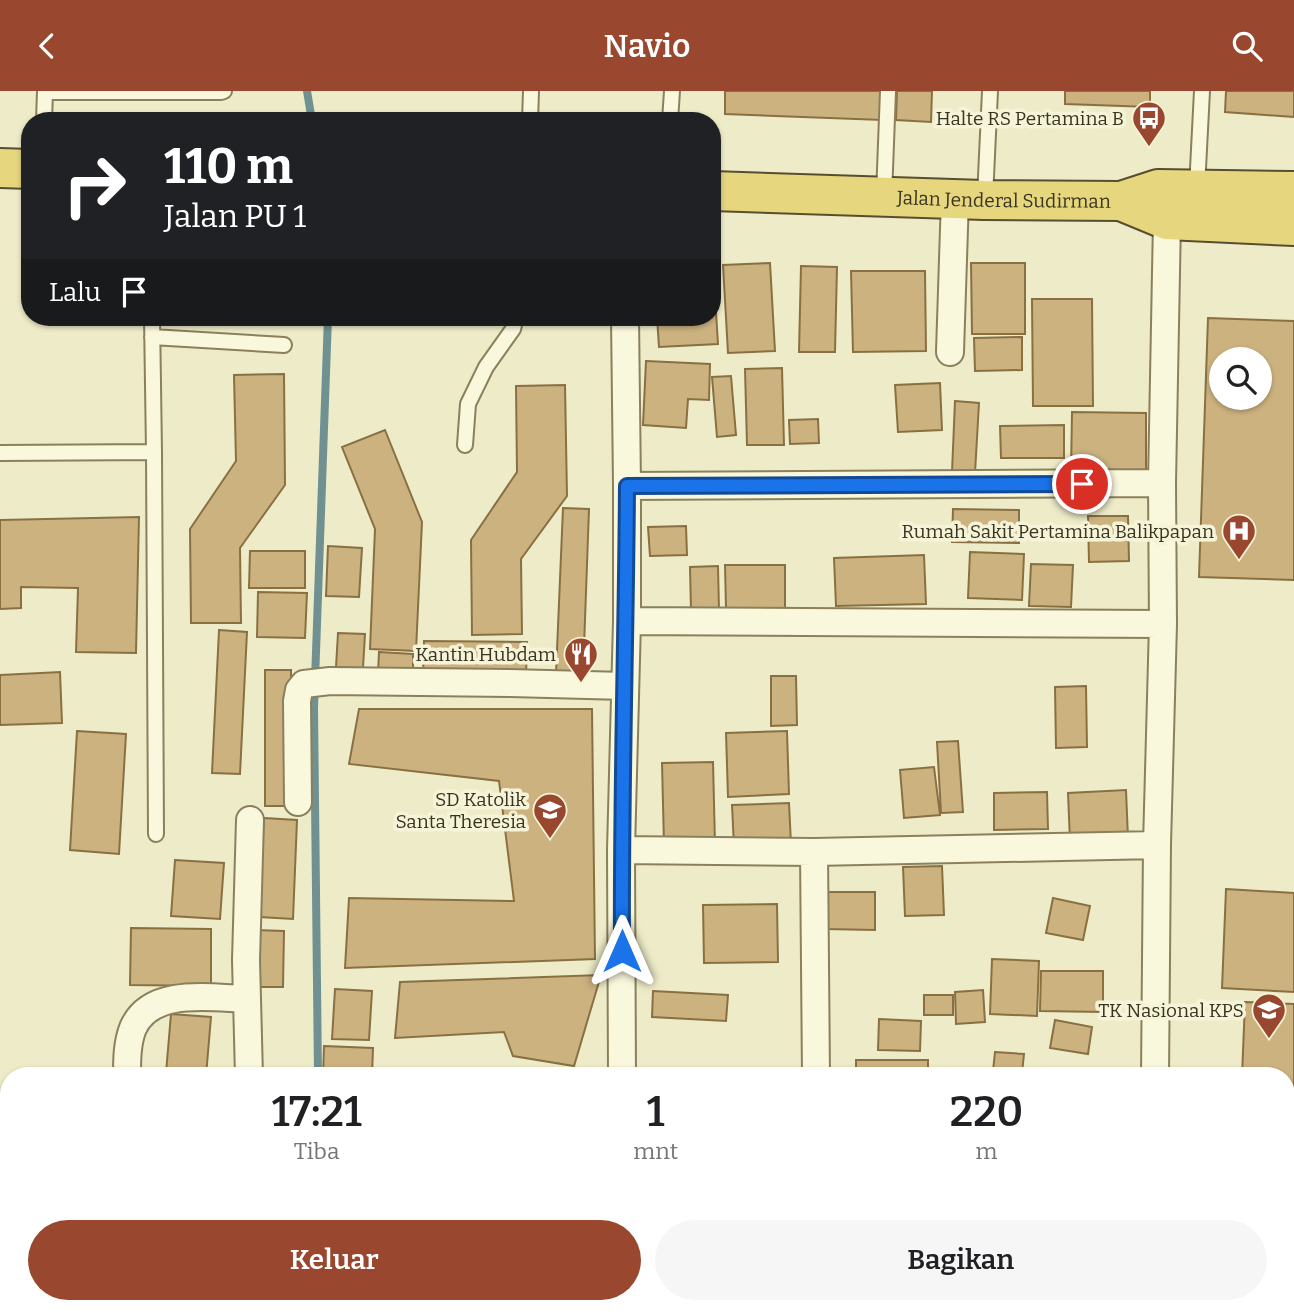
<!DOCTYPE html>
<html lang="id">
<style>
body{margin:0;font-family:Bitter,serif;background:#f6f6f6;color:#202124;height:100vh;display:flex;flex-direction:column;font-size:26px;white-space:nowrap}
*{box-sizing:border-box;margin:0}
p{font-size:23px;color:#757577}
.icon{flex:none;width:38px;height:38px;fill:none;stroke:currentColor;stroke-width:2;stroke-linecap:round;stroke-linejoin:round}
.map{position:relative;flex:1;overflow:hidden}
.side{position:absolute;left:0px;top:976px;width:1295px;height:247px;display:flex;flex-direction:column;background:#fff;border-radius:28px 28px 0 0;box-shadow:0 2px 5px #0004}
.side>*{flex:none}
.top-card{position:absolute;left:21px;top:21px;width:700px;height:214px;border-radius:28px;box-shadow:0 2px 5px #0004;background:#202124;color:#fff;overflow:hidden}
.fabs{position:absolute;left:1209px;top:256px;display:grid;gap:14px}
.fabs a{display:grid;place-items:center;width:63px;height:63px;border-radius:50%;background:#fff;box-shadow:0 2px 5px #0004;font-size:35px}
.pin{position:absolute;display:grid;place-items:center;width:60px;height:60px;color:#fff;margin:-30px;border:4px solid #fff;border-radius:50%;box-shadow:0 2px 7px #0007}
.me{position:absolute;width:77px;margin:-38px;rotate:0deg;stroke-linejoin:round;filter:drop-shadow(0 0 5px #0008)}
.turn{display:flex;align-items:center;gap:24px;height:147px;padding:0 28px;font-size:32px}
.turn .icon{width:91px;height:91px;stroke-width:2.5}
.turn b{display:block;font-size:49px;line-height:60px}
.then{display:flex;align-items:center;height:66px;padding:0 28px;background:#0003;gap:14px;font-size:26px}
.eta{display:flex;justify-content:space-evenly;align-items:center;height:119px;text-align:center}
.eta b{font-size:42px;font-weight:600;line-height:49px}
.cta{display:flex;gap:14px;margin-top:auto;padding:14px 28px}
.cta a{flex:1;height:80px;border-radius:42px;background:#99472e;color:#fff;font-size:28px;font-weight:600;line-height:80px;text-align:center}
.cta a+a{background:#f6f6f6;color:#202124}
header{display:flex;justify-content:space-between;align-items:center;height:91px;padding:0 28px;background:#99472e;color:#fff;font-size:32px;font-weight:600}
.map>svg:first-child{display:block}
</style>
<header><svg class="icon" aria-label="back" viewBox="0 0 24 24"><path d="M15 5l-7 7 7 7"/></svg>Navio<svg class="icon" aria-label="search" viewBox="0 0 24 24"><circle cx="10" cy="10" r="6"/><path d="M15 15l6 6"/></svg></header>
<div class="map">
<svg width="1294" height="1223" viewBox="0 0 1294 1223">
<rect width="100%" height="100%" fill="#eeecc8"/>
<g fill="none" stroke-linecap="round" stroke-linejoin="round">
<path stroke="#6f9191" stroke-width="8" d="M307 0 312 30
M318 985 314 617 328 226
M250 1223 253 1214"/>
</g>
<path fill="#ccb27f" stroke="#897043" stroke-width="2" fill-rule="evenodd" d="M725 0H882V29L725 23Z
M897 0H932L931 31 896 29Z
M1065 0H1150V16L1065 13Z
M1226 0H1294V26L1225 21Z
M712 157 718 253 659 256 657 226H712Z
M770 172 775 260 728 262 723 174Z
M971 172H1025V243H972Z
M801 175 837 176 835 261H799Z
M851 180H925L926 260 853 261Z
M1032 208H1092L1093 315H1033Z
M1208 227 1294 230V489L1199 486ZM1222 268H1260V306H1222Z
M1022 246V279L975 280 974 247Z
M646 270 710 273 709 309 688 308 686 337 643 334Z
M782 277 784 354H747L745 278Z
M284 283 285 394 240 457 241 532H191L190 438 236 370 234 284Z
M731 285 736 344 717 346 712 286Z
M940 292 942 339 898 341 895 294Z
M565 294 567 405 521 468 522 543 472 544 471 449 517 381 516 295Z
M955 310 979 312 975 382 952 381Z
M1072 321 1146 322V382H1071Z
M818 328 819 352 790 353 789 329Z
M1064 334V367H1001L1000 335Z
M385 339 422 431 416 560 370 558 375 438 342 356Z
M563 417 589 418 583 584 556 583Z
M953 418 1019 419V452L952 451Z
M1088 425H1128L1129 470 1089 471Z
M139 426 136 562 76 561 78 497 21 496V517L0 518V429Z
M686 435 687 464 650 465 648 436Z
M328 455 362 457 359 506 326 505Z
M250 460H305V497H249Z
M970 461 1024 463 1022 509 968 507Z
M924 464 926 513 836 515 834 467Z
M1031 473 1073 474 1071 516 1029 515Z
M725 474H785V517L726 518Z
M718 475 719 519H691L690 476Z
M258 501 307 502 305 547 257 546Z
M219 539 247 541 240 683 212 682Z
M338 542 365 543 363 577 336 576Z
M424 550 527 551 526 586 423 584Z
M379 561 413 563V584L378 582Z
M265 579H291V715H265Z
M60 581 62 632 0 634V584Z
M771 585H796L797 634 771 635Z
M1086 595 1087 656 1056 657 1055 596Z
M359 618H592L595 868 345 877 349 807 514 810 499 690 349 673Z
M77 640 126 643 119 763 70 759Z
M787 640 789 703 728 706 726 642Z
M958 650 963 721 941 722 937 651Z
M713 671 715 753 664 754 662 672Z
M934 676 940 724 904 727 900 679Z
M1126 699 1128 747 1070 750 1068 702Z
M1047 701 1048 738 994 739V702Z
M789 712 791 753 734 756 732 714Z
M264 727 297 729 293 828 259 826Z
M175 769 224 772 220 828 171 825Z
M942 775 944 824 905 825 903 776Z
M1226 798 1294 802V901L1222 897Z
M824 801H875V839L824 838Z
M1053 807 1090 815 1083 849 1046 842Z
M777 813 778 871 704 872 703 814Z
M131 837 211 838V895L130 894Z
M255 839 284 840 283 896H254Z
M992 868 1039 870 1037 925 990 923Z
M1041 880H1103V921L1040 920Z
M601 884 574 975 513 965 504 941 395 947 400 891Z
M335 898 372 900 369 949 332 948Z
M983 899 985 931 956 933 955 901Z
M653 900 728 904 726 930 652 926Z
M924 904H953V924H924Z
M1245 911 1294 913V1014H1286V985H1242Z
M171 923 211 926 206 985 166 982Z
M879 928 921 930 920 960 878 959Z
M1055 929 1092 936 1088 963 1050 957Z
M324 955 373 957 372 985H323Z
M995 961 1024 963 1022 982 993 980Z
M856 969H928V985H856Z
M933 980H987V985H933Z
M288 1214H323L320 1223Z
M354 1214H405L404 1223H353Z
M637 1214H680L681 1223H637Z
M867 1214 868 1223H838V1215Z
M893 1215V1223H871V1217Z"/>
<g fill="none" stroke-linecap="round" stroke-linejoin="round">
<g stroke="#8a805d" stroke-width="18">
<path id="service" d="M45 1H221L224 0
M44 30 45 0
M530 30 531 0
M670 30 672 0
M1197 97 1202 0
M884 105 888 0
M985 107 990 0
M152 226 154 361 156 743
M152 246 284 254
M465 354 468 313 486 276 513 238 516 226
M0 362 154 361"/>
</g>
<g stroke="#8a805d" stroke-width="30">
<path id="minor" d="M950 261 955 107
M627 395 1162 392
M627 530 1163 533
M298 711 297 610 299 599 304 593 330 590 510 592 625 595
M621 759 814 761 1157 754
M814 761 816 985
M127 985C127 969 127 952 133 937 151 896 211 907 247 908
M249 985 246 869 250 729
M622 985 621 759 627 530V395L625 226
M1155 985 1157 754 1163 533 1162 392 1167 129
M1164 1214 1165 1223
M19 1223 44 1214
M157 1223 158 1214
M543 1223 550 1214"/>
</g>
<g stroke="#594d31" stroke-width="42">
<g id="trunk">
<path d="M0 77 30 78"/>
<path id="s1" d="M712 100 984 109 1121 110 1158 98 1294 100"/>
<path d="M1121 110 1167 129 1294 135"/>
</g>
</g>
<use href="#service" stroke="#f9f7dc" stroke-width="14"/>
<use href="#minor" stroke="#f9f7dc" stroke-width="26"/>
<use href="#trunk" stroke="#e6d67e" stroke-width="38"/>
</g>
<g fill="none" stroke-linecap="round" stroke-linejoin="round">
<g stroke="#114b97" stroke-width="18">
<path id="route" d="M622 860C621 705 626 550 627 395L1082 393"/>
</g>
<use href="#route" stroke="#1a73e8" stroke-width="12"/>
</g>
<defs>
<g id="bus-pin" transform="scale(1.75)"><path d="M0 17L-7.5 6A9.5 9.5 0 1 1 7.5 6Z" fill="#99472e" stroke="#f6f4d8"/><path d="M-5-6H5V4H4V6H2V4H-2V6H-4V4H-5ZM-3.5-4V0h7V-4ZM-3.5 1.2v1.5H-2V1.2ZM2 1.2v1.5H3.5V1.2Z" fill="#fff"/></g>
<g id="hospital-pin" transform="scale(1.75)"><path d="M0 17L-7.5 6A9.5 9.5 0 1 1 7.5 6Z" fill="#99472e" stroke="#f6f4d8"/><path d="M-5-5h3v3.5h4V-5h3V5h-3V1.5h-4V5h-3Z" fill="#fff"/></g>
<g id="restaurant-pin" transform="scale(1.75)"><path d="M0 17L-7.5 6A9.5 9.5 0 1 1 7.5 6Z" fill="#99472e" stroke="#f6f4d8"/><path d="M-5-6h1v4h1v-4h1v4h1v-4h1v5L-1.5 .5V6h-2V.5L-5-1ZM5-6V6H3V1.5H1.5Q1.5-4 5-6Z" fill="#fff"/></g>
<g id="school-pin" transform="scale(1.75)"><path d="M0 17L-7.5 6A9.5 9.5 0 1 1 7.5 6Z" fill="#99472e" stroke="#f6f4d8"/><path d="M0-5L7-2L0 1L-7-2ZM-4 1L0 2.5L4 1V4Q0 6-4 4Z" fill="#fff"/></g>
</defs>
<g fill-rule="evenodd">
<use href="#bus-pin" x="1149" y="27"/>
<use href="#hospital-pin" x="1239" y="440"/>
<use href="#restaurant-pin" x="581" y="563"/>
<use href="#school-pin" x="550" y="719"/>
<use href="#school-pin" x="1269" y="919"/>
</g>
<g text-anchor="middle" stroke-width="7" stroke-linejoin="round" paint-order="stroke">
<g font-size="19" fill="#3b3420" stroke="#f6f4d8" text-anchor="end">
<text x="1124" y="34">Halte RS Pertamina B</text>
<text x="1214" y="447">Rumah Sakit Pertamina Balikpapan</text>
<text x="556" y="570">Kantin Hubdam</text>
<text x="526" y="715">SD Katolik<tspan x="526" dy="22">Santa Theresia</tspan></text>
<text x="1244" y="926">TK Nasional KPS</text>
</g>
<g font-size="19" fill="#3b3420" stroke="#f6f4d8">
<text dy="7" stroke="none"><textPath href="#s1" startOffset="292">Jalan Jenderal Sudirman</textPath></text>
</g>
</g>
</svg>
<div class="fabs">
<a><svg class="icon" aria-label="search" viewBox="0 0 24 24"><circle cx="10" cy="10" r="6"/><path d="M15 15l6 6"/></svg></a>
</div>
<div class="pin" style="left:1082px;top:393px;background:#d93025"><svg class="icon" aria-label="arrive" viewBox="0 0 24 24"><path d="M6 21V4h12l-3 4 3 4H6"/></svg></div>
<svg class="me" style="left:622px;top:860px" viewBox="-20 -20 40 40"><path d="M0-17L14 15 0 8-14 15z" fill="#1a73e8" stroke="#fff" stroke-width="4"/></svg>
<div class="top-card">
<div class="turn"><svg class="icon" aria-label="right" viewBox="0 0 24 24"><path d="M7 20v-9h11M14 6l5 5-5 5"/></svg><div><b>110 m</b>Jalan PU 1</div></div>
<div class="then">Lalu<svg class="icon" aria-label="arrive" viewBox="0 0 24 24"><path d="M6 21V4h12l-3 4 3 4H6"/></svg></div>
</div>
<section class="side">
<div class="eta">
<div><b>17:21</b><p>Tiba</p></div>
<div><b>1</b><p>mnt</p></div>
<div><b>220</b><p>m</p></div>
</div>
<div class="cta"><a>Keluar</a><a>Bagikan</a></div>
</section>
</div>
